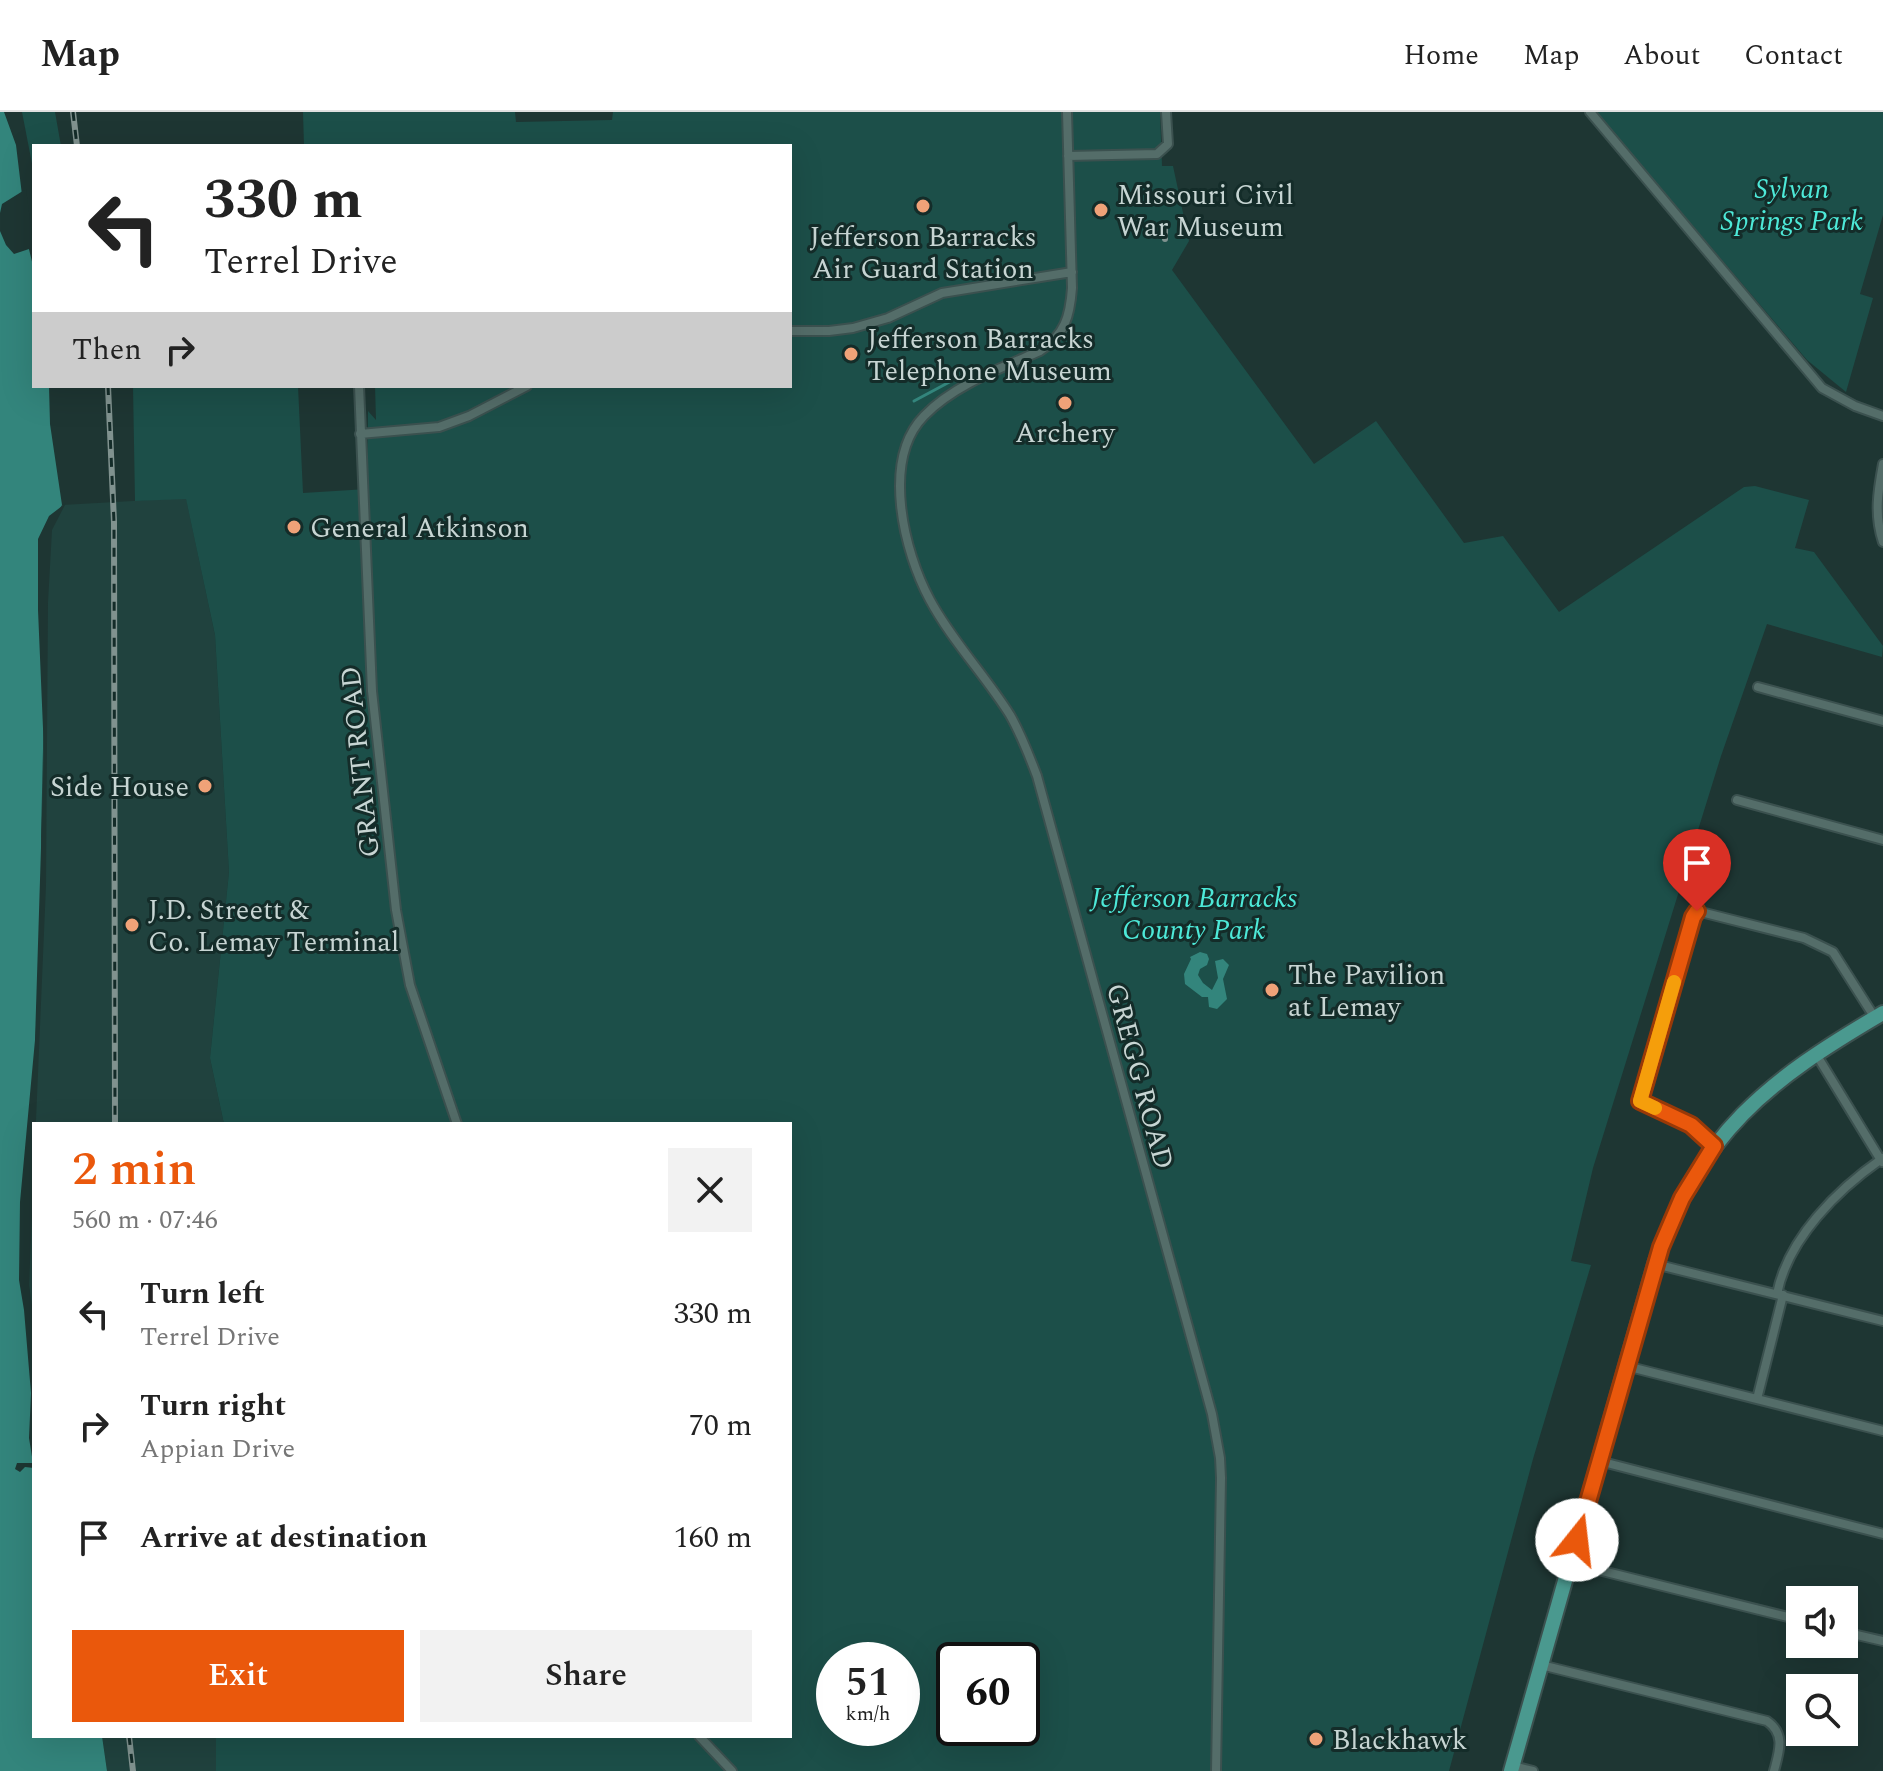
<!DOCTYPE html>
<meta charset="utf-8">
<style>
body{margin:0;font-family:Spectral,serif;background:#f2f2f2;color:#222;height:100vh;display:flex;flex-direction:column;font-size:30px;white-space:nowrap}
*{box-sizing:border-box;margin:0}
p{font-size:26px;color:#767676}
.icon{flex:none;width:44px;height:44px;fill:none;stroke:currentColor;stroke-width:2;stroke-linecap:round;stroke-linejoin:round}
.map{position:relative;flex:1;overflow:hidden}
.panel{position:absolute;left:32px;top:1010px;width:760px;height:616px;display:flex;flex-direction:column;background:#fff;border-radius:0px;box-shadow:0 8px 32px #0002}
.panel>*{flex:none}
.hud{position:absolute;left:32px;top:32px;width:760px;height:244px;border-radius:0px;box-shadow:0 8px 32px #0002;background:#fff;color:#222;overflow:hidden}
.buttons{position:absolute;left:1786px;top:1474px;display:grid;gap:16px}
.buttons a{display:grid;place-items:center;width:72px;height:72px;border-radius:0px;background:#fff;box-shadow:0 8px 32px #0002;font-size:40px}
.speed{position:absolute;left:816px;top:1530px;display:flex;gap:16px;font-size:40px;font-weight:700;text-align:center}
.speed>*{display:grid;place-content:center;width:104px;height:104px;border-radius:50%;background:#fff;box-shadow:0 8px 32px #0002;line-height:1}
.speed small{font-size:20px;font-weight:400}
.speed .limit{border:4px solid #111;border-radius:12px;background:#fff;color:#111}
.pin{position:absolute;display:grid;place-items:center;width:68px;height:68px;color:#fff;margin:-82px -34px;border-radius:50% 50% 50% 0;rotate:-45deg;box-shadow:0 0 8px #0007}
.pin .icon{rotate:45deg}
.me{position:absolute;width:88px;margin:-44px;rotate:16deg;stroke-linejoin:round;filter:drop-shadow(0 0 6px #0008)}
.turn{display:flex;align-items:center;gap:28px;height:168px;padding:0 40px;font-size:36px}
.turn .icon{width:104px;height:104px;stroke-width:2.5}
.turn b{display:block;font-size:56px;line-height:68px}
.then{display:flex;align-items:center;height:76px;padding:0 40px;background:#0003;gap:16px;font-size:30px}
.round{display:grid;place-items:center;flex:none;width:84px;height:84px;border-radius:0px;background:#f2f2f2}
.summary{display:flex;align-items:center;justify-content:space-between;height:136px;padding:0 40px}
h1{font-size:48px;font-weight:600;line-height:60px;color:#ea580c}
.button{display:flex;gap:16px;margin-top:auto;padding:16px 40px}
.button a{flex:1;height:92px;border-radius:0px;background:#ea580c;color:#fff;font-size:32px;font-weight:600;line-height:92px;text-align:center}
.button a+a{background:#f2f2f2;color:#222}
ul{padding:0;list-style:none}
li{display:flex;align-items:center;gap:24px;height:112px;padding:0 40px}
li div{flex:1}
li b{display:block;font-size:30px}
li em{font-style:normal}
header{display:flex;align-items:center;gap:48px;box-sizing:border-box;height:112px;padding:0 40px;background:#fff;border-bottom:2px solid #e0e0e0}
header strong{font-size:38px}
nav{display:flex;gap:44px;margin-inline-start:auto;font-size:28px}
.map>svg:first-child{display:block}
</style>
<header>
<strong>Map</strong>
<nav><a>Home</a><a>Map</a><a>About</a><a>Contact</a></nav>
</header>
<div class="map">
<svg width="1883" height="1659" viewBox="0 0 1883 1659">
<rect width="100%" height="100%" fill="#1e3633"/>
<path fill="#20423e" d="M186 386 215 523 229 760 210 946 224 1012H34V1234L25 1173 41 725 48 417 62 393Z
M102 1624H216V1659H107Z"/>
<path fill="#1c4f49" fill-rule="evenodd" d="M22 0H55L61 34H34V62Z
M303 0H515L516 10 612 8 613 0H1160L1162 54H1173L1189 129 1172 158 1314 352 1376 309 1464 431 1503 424 1559 500 1744 375 1755 374 1809 388 1795 436 1814 440 1883 534 1882 545 1767 512 1721 644 1593 1056 1571 1149 1591 1153 1533 1347 1449 1659H216V1624H790V1012H224L210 946 229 760 215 523 186 387 135 389 133 274H298L303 381 367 377 368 299 376 308 375 274H790V34H304ZM834 1548H902V1616H834ZM954 1548H1022V1616H954Z
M1596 0H1883V103L1860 182 1873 186 1846 280 1807 248Z"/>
<path fill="#33857c" d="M0 0H4L16 33 28 133 34 158V274H49L50 312 62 393 48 417 41 725 42 773 25 1173 34 1234V1624H102L107 1659H0Z
M1200 840 1207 842 1209 847 1207 853 1200 857 1198 863 1203 871 1212 878 1218 866 1215 849 1223 847 1229 853 1223 867 1227 887 1217 897 1209 895 1208 885H1202L1185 872 1184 862 1191 847 1190 845Z"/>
<path fill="#1e3633" d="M26 77 34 139 29 137 14 142 6 133 0 119V101L2 92Z
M66 391 52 418 48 490 46 773 29 1173 34 1207V1356L25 1355 20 1360 15 1357 17 1351H33L29 1326 31 1281 24 1198 19 1168 20 1090 35 928 44 640 38 498V427L49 404Z"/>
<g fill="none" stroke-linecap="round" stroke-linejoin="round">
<path stroke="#33857c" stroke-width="3" d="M914 289 970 259"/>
<g stroke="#3b514f" stroke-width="12">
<path id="street" d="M1067 0 1072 176C1070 204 1065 223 1040 239 1001 256 954 273 924 304 881 348 904 440 930 488 952 529 985 563 1010 603 1021 622 1029 643 1037 664L1212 1302 1220 1346 1221 1366 1216 1659
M1590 0 1822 276 1855 294 1883 304
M1068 44 1157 42 1168 32 1166 0
M790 219H829L853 216 888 206 942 181 1072 160
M359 274 372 579 396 798 410 873 457 1012
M360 322 439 315 469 304 527 274
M1883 352C1878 379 1874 403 1883 430
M1758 575 1883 609
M1737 688 1883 728
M1816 942 1882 1050
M1714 1034 1691 1013 1640 989 1693 805 1697 799 1804 826 1833 840 1875 906
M1655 1152 1883 1209
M1777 1182C1788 1126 1838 1077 1883 1046
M1626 1254 1883 1319
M1757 1287 1783 1183
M1599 1349 1883 1422
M1570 1451 1800 1508
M1844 1520 1883 1529
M1541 1553 1767 1609C1786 1622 1779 1640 1774 1659
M699 1624 732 1659
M1513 1654 1533 1659"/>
</g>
<g stroke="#3b514f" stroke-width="18">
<path id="primary" d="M1511 1659 1655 1152C1700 1020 1767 969 1883 901"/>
</g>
<use href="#street" stroke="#546d69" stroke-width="8"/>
<use href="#primary" stroke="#4a998f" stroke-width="14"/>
<g stroke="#80928f" stroke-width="6">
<path id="rail" d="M73 0 77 34
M1165 114V127
M108 274 114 410 115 1012
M129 1624 133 1659"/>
</g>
<use href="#rail" stroke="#142c29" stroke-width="3" stroke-dasharray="9" stroke-linecap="butt"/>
</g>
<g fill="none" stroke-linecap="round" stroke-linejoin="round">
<g stroke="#983908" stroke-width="20">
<path id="route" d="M1577 1428 1661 1135 1682 1086 1714 1034 1691 1013 1640 989 1693 805 1697 799"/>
</g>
<use href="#route" stroke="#ea580c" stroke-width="14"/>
<path stroke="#f59e0b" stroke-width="14" d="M1655 996 1640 989 1674 870"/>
</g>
<g fill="#f0a278" stroke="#142c29" stroke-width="3">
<circle cx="923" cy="94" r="8"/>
<circle cx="1101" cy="98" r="8"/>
<circle cx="851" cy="242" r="8"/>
<circle cx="1065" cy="291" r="8"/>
<circle cx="294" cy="415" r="8"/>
<circle cx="205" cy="674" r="8"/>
<circle cx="132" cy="813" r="8"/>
<circle cx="1272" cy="878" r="8"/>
<circle cx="1316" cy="1627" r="8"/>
</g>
<g text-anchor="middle" stroke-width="6" stroke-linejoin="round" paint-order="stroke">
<g font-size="28" font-style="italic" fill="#4de9d8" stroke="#142c29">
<text x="1792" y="86">Sylvan<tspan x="1792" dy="32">Springs Park</tspan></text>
<text x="1194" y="795">Jefferson Barracks<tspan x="1194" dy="32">County Park</tspan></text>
</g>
<g font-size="28" fill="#c7d5d3" stroke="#142c29" text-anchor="start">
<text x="1117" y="92">Missouri Civil<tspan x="1117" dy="32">War Museum</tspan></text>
<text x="923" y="134" text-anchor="middle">Jefferson Barracks<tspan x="923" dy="32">Air Guard Station</tspan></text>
<text x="867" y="236">Jefferson Barracks<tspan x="867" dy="32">Telephone Museum</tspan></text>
<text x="1065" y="330" text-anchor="middle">Archery</text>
<text x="310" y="425">General Atkinson</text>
<text x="189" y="684" text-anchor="end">Side House</text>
<text x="148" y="807">J.D. Streett &amp;<tspan x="148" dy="32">Co. Lemay Terminal</tspan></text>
<text x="1288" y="872">The Pavilion<tspan x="1288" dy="32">at Lemay</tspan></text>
<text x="1332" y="1637">Blackhawk</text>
</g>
<g font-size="28" fill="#c7d5d3" stroke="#142c29">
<text transform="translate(359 650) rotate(-96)" y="10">GRANT ROAD</text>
<text transform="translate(1141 964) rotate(75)" y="10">GREGG ROAD</text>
</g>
</g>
</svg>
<div class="buttons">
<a><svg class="icon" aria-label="sound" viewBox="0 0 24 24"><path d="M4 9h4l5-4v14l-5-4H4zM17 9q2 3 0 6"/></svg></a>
<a><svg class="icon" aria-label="search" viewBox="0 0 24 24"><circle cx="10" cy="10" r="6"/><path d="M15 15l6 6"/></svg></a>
</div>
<div class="speed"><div>51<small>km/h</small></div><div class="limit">60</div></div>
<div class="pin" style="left:1697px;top:799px;background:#d93025"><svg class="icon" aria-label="arrive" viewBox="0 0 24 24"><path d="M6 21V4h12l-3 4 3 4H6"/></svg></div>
<svg class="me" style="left:1577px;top:1428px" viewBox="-20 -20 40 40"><circle r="19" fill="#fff"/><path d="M0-13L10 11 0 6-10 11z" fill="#ea580c"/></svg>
<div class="hud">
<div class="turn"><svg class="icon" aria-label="left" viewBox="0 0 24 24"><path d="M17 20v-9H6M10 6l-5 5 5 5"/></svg><div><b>330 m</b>Terrel Drive</div></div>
<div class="then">Then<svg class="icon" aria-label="right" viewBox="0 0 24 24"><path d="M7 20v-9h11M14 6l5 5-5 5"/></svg></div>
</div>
<section class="panel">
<div class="summary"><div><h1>2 min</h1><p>560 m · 07:46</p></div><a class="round"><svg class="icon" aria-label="close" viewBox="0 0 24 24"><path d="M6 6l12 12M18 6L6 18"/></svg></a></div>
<ul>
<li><svg class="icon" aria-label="left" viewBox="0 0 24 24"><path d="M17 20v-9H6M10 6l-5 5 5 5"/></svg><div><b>Turn left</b><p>Terrel Drive</p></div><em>330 m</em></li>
<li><svg class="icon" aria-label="right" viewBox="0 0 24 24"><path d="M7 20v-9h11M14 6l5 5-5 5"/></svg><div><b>Turn right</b><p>Appian Drive</p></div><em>70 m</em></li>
<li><svg class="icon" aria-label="arrive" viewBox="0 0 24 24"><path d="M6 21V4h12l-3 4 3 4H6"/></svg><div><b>Arrive at destination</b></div><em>160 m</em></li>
</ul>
<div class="button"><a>Exit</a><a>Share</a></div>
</section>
</div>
